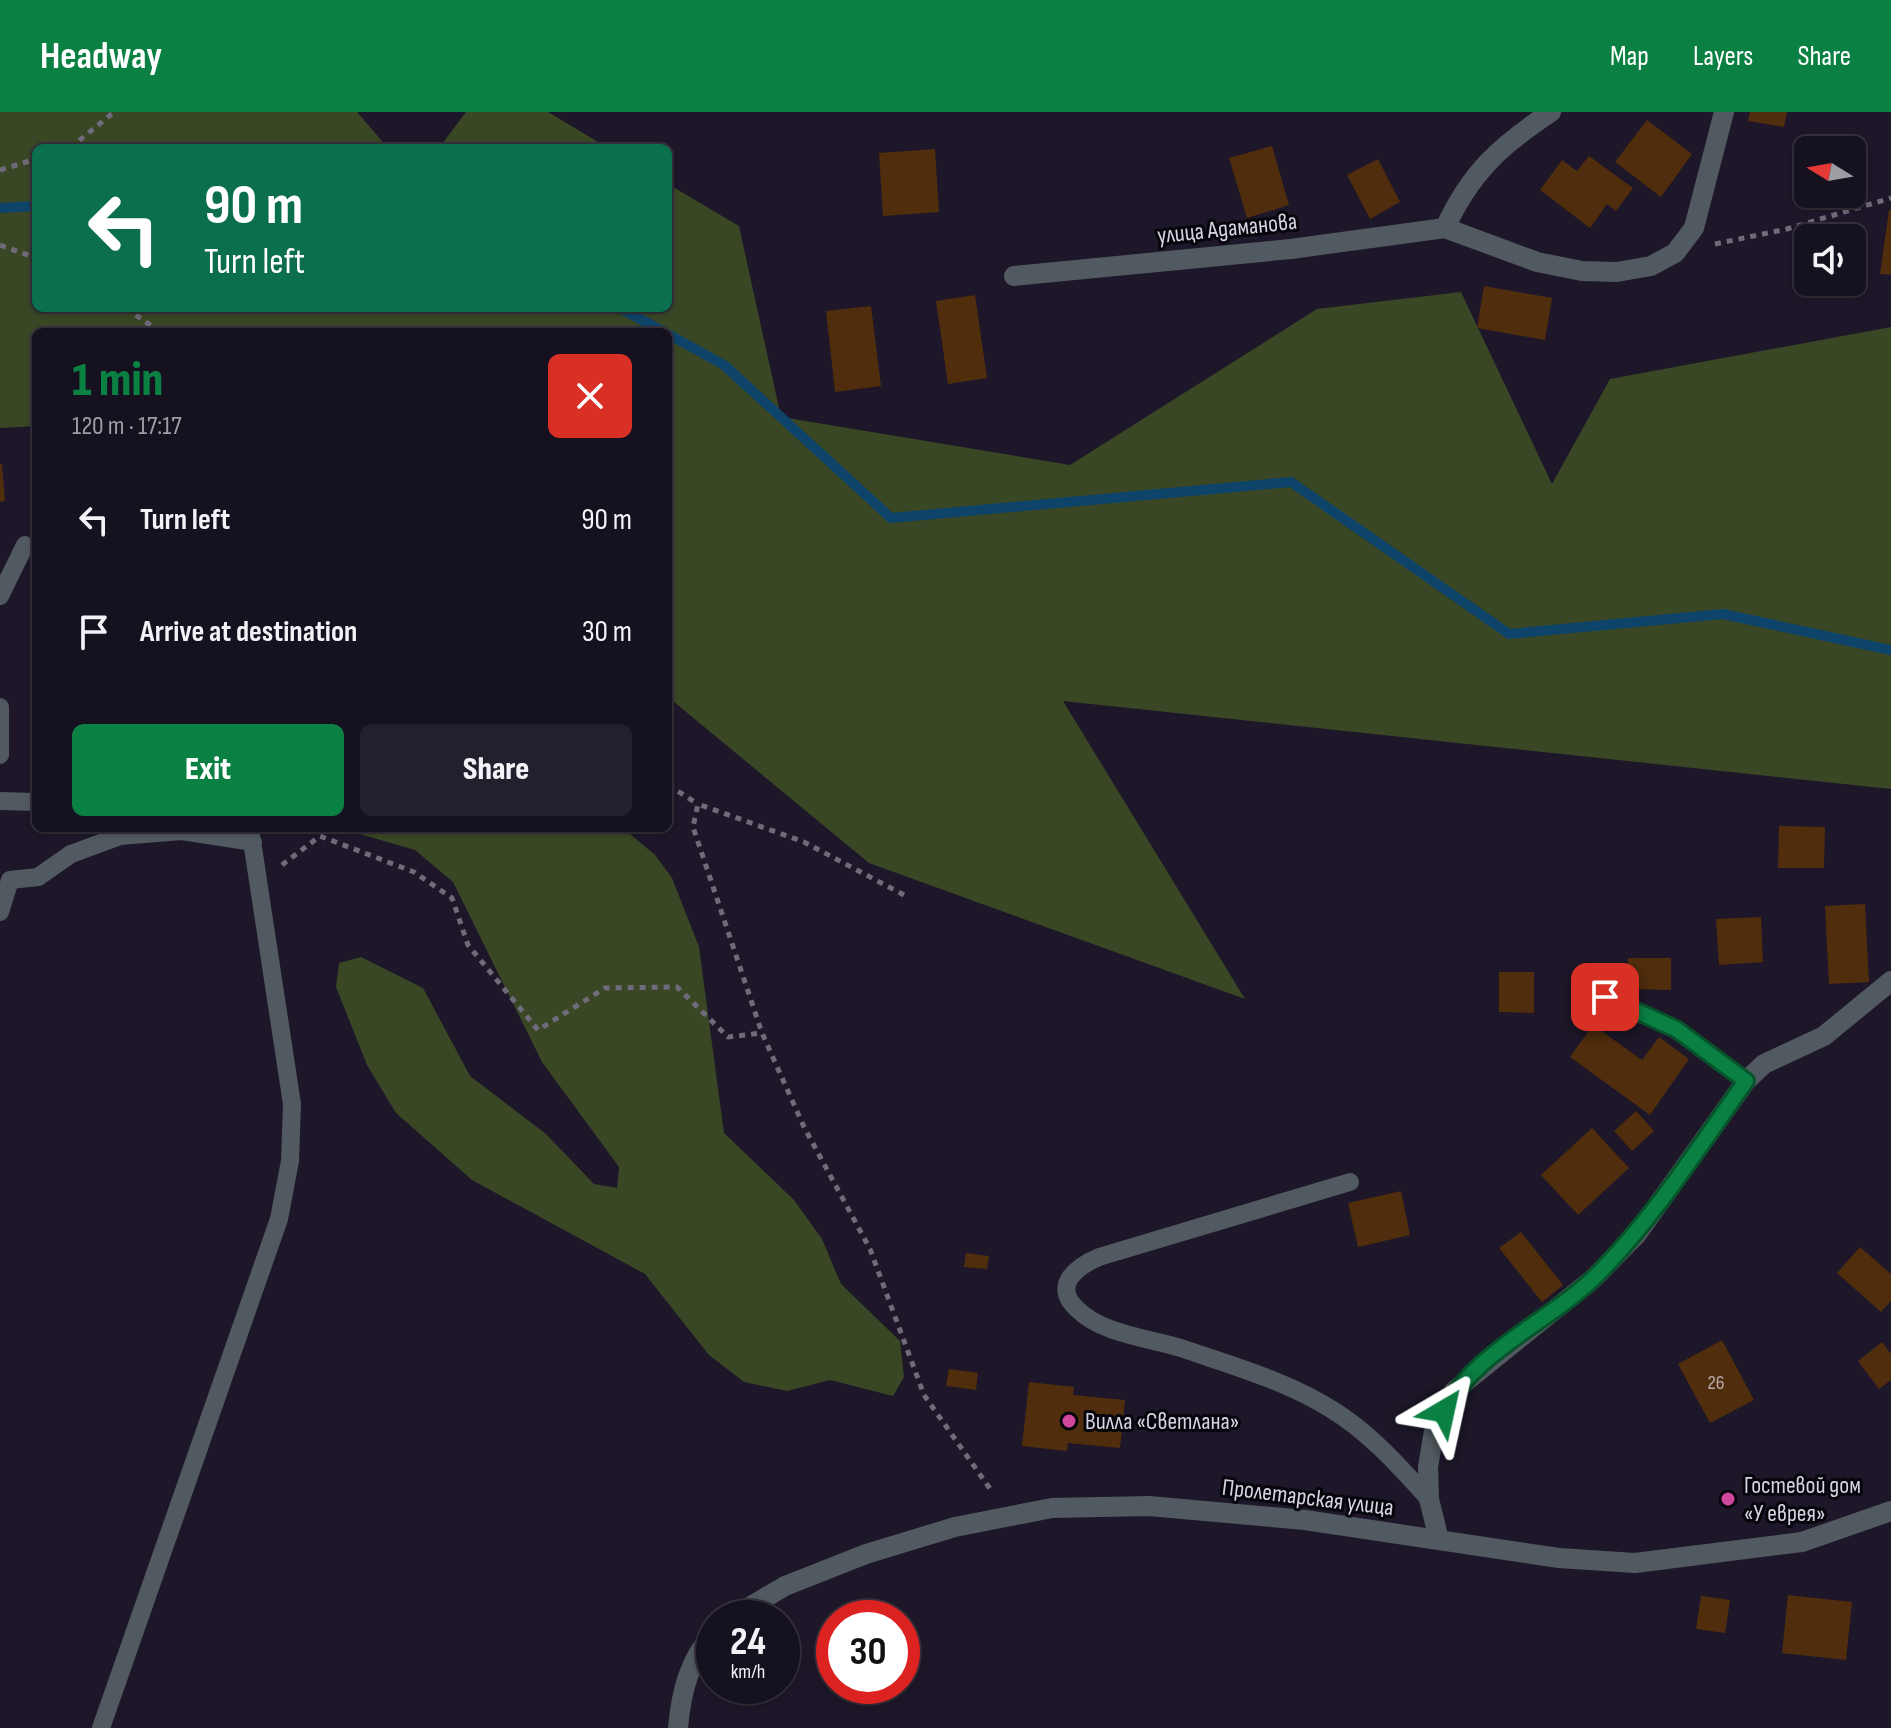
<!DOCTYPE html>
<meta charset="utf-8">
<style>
body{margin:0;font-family:"Sofia Sans Condensed",sans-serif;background:#231f2c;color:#f1f3f6;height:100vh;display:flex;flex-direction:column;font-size:30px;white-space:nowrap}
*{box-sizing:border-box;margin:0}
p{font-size:26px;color:#9e9da4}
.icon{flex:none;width:44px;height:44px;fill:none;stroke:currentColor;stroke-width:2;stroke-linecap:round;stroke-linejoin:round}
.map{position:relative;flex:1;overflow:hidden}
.details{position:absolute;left:32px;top:216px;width:640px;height:504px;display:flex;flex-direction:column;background:#16111f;border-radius:12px;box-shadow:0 2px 6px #0004,0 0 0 2px #35313d}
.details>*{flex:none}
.top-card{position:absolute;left:32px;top:32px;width:640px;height:168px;border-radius:12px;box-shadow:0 2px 6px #0004,0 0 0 2px #35313d;background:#0b6e4f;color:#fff;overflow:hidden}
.needle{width:52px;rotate:281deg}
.buttons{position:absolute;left:1794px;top:24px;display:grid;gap:16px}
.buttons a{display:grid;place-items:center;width:72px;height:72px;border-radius:12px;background:#16111f;box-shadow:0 2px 6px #0004,0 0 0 2px #35313d;font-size:40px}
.speed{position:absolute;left:696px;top:1488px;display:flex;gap:16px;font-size:40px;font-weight:700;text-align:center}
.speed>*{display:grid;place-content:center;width:104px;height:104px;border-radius:50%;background:#16111f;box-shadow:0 2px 6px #0004,0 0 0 2px #35313d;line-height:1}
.speed small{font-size:20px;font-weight:400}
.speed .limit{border:12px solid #d22;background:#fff;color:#111}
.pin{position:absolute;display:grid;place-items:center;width:68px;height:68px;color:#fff;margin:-34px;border-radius:16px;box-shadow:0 4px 12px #0006}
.me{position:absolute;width:88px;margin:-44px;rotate:36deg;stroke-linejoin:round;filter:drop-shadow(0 0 6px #0008)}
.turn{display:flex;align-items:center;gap:28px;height:168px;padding:0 40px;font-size:36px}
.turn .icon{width:104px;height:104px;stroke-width:2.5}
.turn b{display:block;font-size:56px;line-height:68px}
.round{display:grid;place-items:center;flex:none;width:84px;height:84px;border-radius:12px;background:#231f2c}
.headline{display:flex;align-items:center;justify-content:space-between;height:136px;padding:0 40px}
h1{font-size:48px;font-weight:800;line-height:60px;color:#0b8043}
.button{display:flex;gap:16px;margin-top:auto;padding:16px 40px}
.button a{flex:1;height:92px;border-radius:12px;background:#0b8043;color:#fff;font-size:32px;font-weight:800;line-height:92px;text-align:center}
.button a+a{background:#231f2c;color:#f1f3f6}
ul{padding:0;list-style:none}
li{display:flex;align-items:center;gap:24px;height:112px;padding:0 40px}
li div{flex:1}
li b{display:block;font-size:30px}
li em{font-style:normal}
header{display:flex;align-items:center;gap:48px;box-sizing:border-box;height:112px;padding:0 40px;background:#0b8043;color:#fff}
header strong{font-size:38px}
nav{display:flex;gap:44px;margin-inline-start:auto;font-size:28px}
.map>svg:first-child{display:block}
</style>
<header>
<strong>Headway</strong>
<nav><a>Map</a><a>Layers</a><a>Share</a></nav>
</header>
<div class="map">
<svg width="1891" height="1616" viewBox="0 0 1891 1616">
<rect width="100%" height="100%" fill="#1d1729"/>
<path fill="#3a4725" d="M0 0H357L388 36H36V196H668V72L739 114 781 305 1070 353 1317 197 1461 180 1552 372 1610 267 1891 215V677L1063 589 1245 887 869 751 668 585V220H36V314L0 316Z
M466 0H548L608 36H439Z
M339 716H623L655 743 672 766 699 835 724 1021 794 1088 822 1127 841 1172 900 1229 904 1265 893 1284 830 1268 787 1279 744 1270 709 1243 645 1162 472 1068 396 1001 367 953 336 875 339 851 361 845 423 876 470 964 546 1022 594 1072 617 1076 619 1055 542 950 453 770 415 738Z"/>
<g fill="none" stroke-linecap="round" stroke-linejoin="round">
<path stroke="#0e436a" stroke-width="10" d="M0 96 36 94
M620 196 664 220
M668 222 724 253 891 406 1291 370 1509 522 1723 502 1891 538"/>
</g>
<path fill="#502d0d" d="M1750 0H1787L1784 15 1748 9Z
M1647 8 1692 42 1661 85 1615 50Z
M1272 34 1289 93 1247 106 1229 46Z
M935 37 939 100 883 104 879 41Z
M1589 44 1633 76 1616 99 1607 92 1590 116 1540 78 1562 48 1577 59Z
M1378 47 1400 90 1370 107 1347 63Z
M1889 98H1891V163L1880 162Z
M1484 174 1552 186 1545 228 1477 216Z
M975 183 987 266 948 272 936 189Z
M871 194 881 274 835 280 826 199Z
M0 352H2L5 389 0 390Z
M1779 714 1825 715 1824 756H1778Z
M1865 792 1869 870 1829 872 1825 794Z
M1761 805 1763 850 1719 853 1716 807Z
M1628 846H1671V878L1627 877Z
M1499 860H1534V901L1499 900Z
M1593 913 1642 948 1659 925 1689 947 1650 1003 1570 945Z
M1636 999 1654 1019 1632 1039 1614 1019Z
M1592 1016 1629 1056 1578 1103 1541 1063Z
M1401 1079 1410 1123 1358 1135 1348 1091Z
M1521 1120 1563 1173 1542 1190 1499 1136Z
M1860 1135 1891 1162V1189L1881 1200 1837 1161Z
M966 1141 989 1144 987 1157 964 1155Z
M1722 1228 1754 1288 1710 1311 1678 1252Z
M1882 1230 1891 1242V1268L1879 1277 1858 1249Z
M949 1257 978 1261 976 1278 946 1274Z
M1029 1270 1074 1275 1073 1283 1125 1288 1120 1336 1068 1331 1067 1339 1022 1334Z
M1788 1483 1852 1490 1846 1548 1782 1541Z
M1701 1484 1730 1488 1725 1521 1696 1517Z"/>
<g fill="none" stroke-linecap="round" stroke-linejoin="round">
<path stroke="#706b7a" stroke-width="5" stroke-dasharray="6 6" stroke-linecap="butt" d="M70 36 114 0
M0 58 36 47
M1715 132 1787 117 1891 86
M0 133 36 146
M126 196 160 220
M668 673 698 692
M282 753 320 724 414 760 452 786 468 833 538 918 605 876 677 875 728 925 762 921
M904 783 804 730 698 692 693 715 762 921 804 1015 870 1137 924 1283 993 1381"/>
<path stroke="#515a60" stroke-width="18" d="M0 484 25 433
M0 595V643
M0 689 36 690
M0 800 10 768 38 765 71 742 120 724 182 719 253 730
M1605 885 1676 917 1746 969
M1350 1070 1099 1145C1078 1154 1051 1173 1077 1197 1103 1223 1151 1226 1184 1237 1233 1254 1286 1269 1331 1297 1369 1320 1399 1354 1429 1387
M101 1616 279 1107 290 1049 292 992 250 716"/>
<path stroke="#515a60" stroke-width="20" d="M1445 116C1471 60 1500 34 1551 0
M1014 164 1291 137 1445 116 1537 150 1582 159 1617 160 1651 154 1675 141 1694 116 1724 0
M1439 1428 1429 1387 1428 1355 1434 1319 1454 1279 1594 1166 1637 1122 1746 969 1764 952 1824 924 1891 869
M731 1506 785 1474 866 1442 955 1415 1052 1396 1149 1394 1305 1408 1559 1446 1635 1451 1802 1430 1891 1399
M678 1616C681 1581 689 1547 714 1521"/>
</g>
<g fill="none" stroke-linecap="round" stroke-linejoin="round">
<g stroke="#07532c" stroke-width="20">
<path id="route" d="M1444 1299C1475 1239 1551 1209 1598 1162 1656 1103 1698 1036 1746 969L1676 917 1605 885"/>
</g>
<use href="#route" stroke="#0b8043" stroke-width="14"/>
</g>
<g fill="#d1479c" stroke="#06050b" stroke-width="3">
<circle cx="1069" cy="1309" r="8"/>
<circle cx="1728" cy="1387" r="8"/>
</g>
<g text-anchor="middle" stroke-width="6" stroke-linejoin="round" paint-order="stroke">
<g font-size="20" fill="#b5aaab">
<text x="1716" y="1277">26</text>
</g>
<g font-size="24" fill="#d7d4e0" stroke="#06050b">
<text transform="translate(1227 116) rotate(-6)" y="8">улица Адаманова</text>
<text transform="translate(1308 1385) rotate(7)" y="8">Пролетарская улица</text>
</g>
<g font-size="24" fill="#d7d4e0" stroke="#06050b" text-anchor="start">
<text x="1085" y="1317">Вилла «Светлана»</text>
<text x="1744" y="1381">Гостевой дом<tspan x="1744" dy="28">«У еврея»</tspan></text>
</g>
</g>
</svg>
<div class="buttons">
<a><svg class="needle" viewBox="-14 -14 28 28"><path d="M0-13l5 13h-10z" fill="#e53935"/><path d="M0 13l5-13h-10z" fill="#9e9da4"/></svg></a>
<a><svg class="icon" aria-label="sound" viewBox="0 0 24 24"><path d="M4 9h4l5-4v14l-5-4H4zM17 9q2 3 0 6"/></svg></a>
</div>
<div class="speed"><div>24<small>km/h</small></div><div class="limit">30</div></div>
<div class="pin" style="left:1605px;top:885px;background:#d93025"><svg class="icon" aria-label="arrive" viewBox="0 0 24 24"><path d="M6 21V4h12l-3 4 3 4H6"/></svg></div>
<svg class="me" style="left:1444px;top:1299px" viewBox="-20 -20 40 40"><path d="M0-17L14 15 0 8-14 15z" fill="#0b8043" stroke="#fff" stroke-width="4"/></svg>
<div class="top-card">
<div class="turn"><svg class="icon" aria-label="left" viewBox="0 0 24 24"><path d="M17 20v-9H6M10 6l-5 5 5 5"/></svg><div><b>90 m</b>Turn left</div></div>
</div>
<section class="details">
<div class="headline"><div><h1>1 min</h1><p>120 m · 17:17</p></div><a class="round" style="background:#d93025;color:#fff"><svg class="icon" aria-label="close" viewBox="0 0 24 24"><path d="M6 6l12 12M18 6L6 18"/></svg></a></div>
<ul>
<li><svg class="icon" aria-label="left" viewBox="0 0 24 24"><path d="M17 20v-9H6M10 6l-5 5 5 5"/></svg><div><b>Turn left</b></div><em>90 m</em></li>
<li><svg class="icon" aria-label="arrive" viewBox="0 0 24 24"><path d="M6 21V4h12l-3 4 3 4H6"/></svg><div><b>Arrive at destination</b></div><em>30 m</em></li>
</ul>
<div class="button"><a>Exit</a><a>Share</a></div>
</section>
</div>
